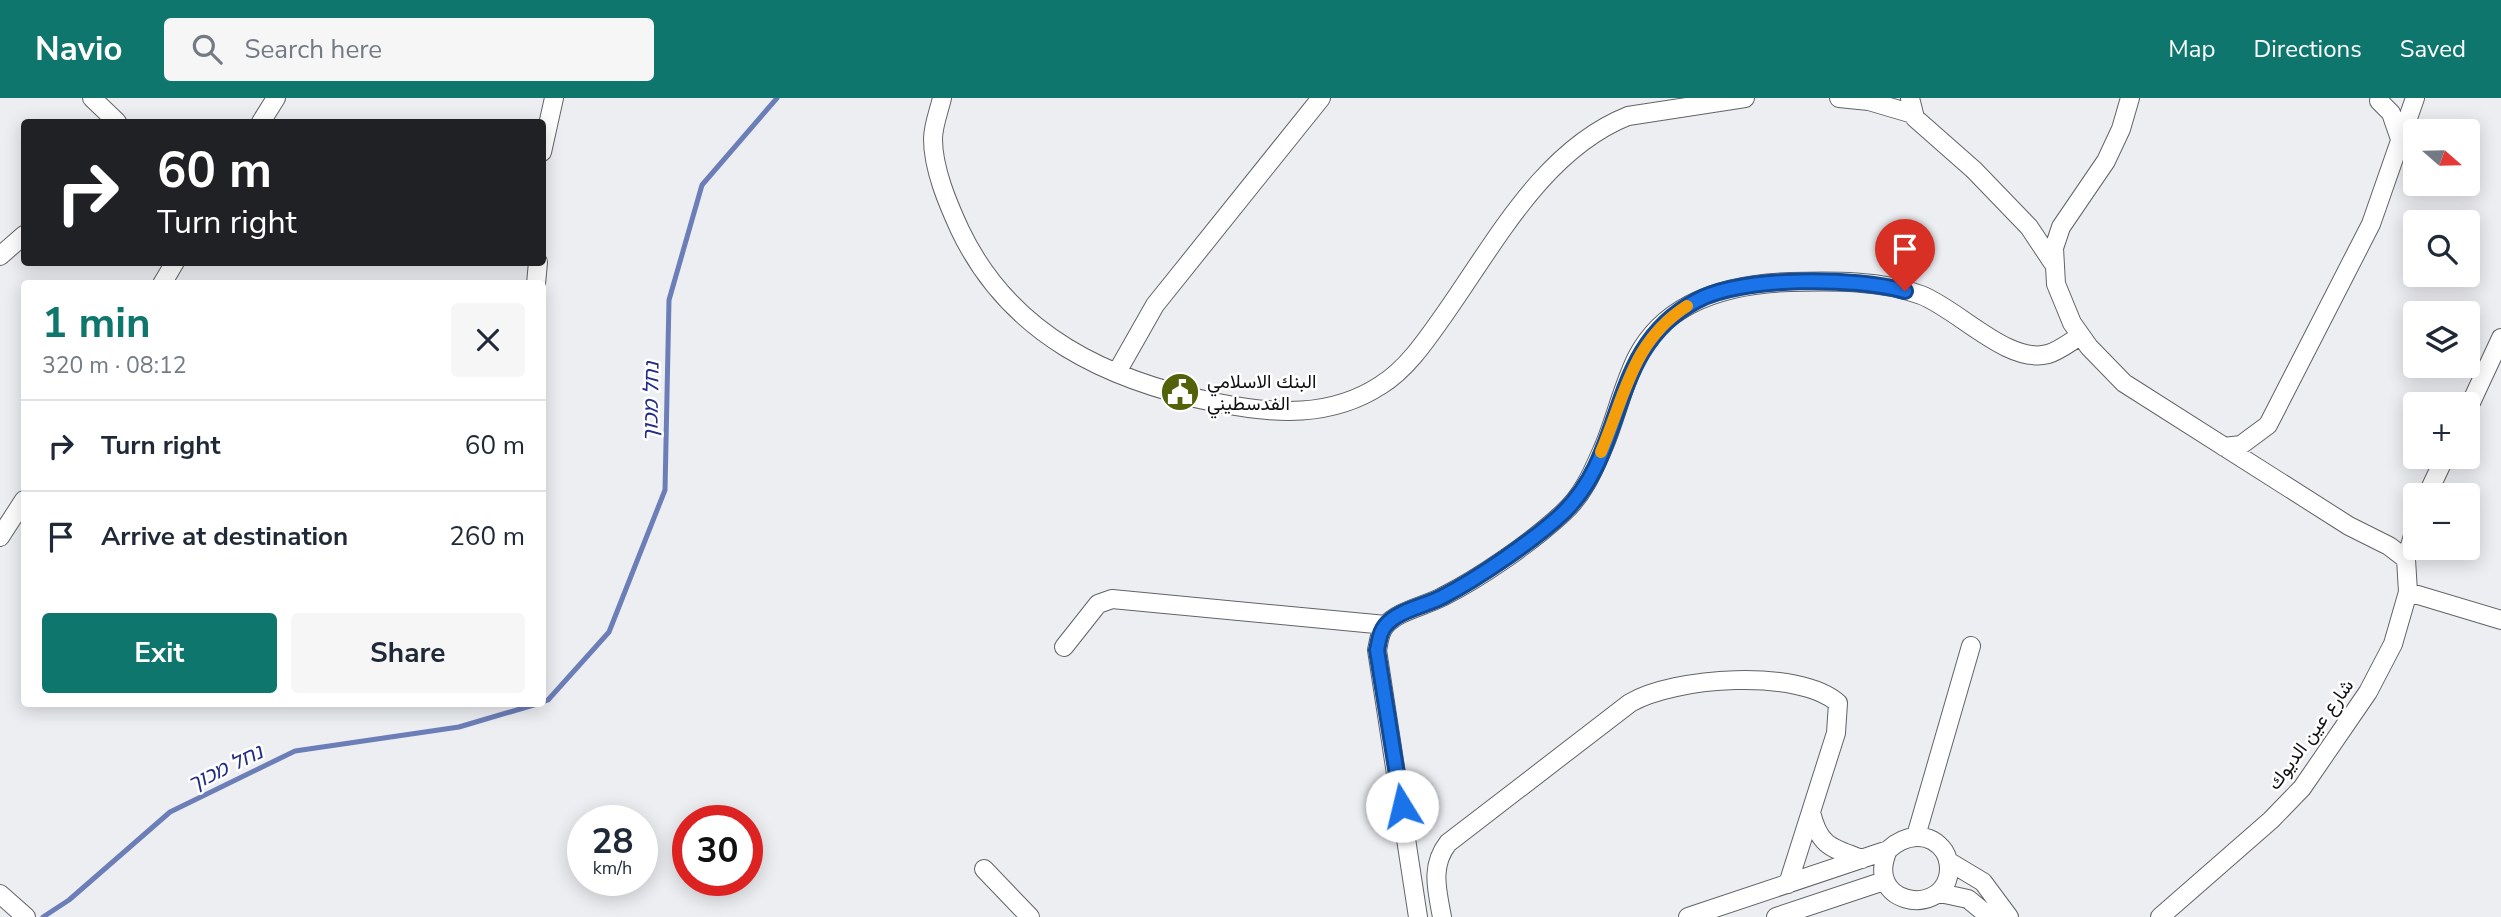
<!DOCTYPE html>
<meta charset="utf-8">
<style>
body{margin:0;font-family:"Nunito Sans",Vazirmatn,"Noto Sans Hebrew",sans-serif;background:#f6f6f7;color:#1f2937;height:100vh;display:flex;flex-direction:column;font-size:26px;white-space:nowrap}
*{box-sizing:border-box;margin:0}
p{font-size:23px;color:#747a83}
.icon{flex:none;width:38px;height:38px;fill:none;stroke:currentColor;stroke-width:2;stroke-linecap:round;stroke-linejoin:round}
.map{position:relative;flex:1;overflow:hidden}
.drawer{position:absolute;left:21px;top:182px;width:525px;height:427px;display:flex;flex-direction:column;background:#fff;border-radius:7px;box-shadow:0 4px 18px #0003}
.drawer>*{flex:none}
.top-card{position:absolute;left:21px;top:21px;width:525px;height:147px;border-radius:7px;box-shadow:0 4px 18px #0003;background:#202124;color:#fff;overflow:hidden}
.needle{width:46px;rotate:110deg}
.controls{position:absolute;left:2403px;top:21px;display:grid;gap:14px}
.controls a{display:grid;place-items:center;width:77px;height:77px;border-radius:7px;background:#fff;box-shadow:0 4px 18px #0003;font-size:35px}
.speed{position:absolute;left:567px;top:707px;display:flex;gap:14px;font-size:35px;font-weight:700;text-align:center}
.speed>*{display:grid;place-content:center;width:91px;height:91px;border-radius:50%;background:#fff;box-shadow:0 4px 18px #0003;line-height:1}
.speed small{font-size:18px;font-weight:400}
.speed .limit{border:10px solid #d22;background:#fff;color:#111}
.pin{position:absolute;display:grid;place-items:center;width:60px;height:60px;color:#fff;margin:-72px -30px;border-radius:50% 50% 50% 0;rotate:-45deg;box-shadow:0 0 7px #0007}
.pin .icon{rotate:45deg}
.me{position:absolute;width:77px;margin:-38px;rotate:351deg;stroke-linejoin:round;filter:drop-shadow(0 0 5px #0008)}
.turn{display:flex;align-items:center;gap:24px;height:147px;padding:0 21px;font-size:32px}
.turn .icon{width:91px;height:91px;stroke-width:2.5}
.turn b{display:block;font-size:49px;line-height:60px}
.round{display:grid;place-items:center;flex:none;width:74px;height:74px;border-radius:7px;background:#f6f6f7}
.summary{display:flex;align-items:center;justify-content:space-between;height:119px;padding:0 21px}
h1{font-size:42px;font-weight:700;line-height:52px;color:#0f766e}
.action{display:flex;gap:14px;margin-top:auto;padding:14px 21px}
.action a{flex:1;height:80px;border-radius:7px;background:#0f766e;color:#fff;font-size:28px;font-weight:700;line-height:80px;text-align:center}
.action a+a{background:#f6f6f7;color:#1f2937}
ul{padding:0;list-style:none}
li{display:flex;align-items:center;gap:21px;height:91px;padding:0 21px;border-top:2px solid #e0e1e3}
li div{flex:1}
li b{display:block;font-size:26px}
li em{font-style:normal}
header{display:flex;align-items:center;gap:42px;box-sizing:border-box;height:98px;padding:0 35px;background:#0f766e;color:#fff}
header strong{font-size:33px}
nav{display:flex;gap:38px;margin-inline-start:auto;font-size:24px}
.search{width:490px;height:63px;background:#f6f6f7;display:flex;align-items:center;gap:18px;box-sizing:border-box;padding:0 24px;border-radius:7px;color:#747a83;font-size:26px}
.map>svg:first-child{display:block}
</style>
<header>
<strong>Navio</strong>
<div class="search"><svg class="icon" aria-label="search" viewBox="0 0 24 24"><circle cx="10" cy="10" r="6"/><path d="M15 15l6 6"/></svg>Search here</div>
<nav><a>Map</a><a>Directions</a><a>Saved</a></nav>
</header>
<div class="map">
<svg width="2501" height="819" viewBox="0 0 2501 819">
<rect width="100%" height="100%" fill="#edeef2"/>
<g fill="none" stroke-linecap="round" stroke-linejoin="round">
<path stroke="#6c7eb7" stroke-width="5" d="M542 604 548 602 609 534 665 392 669 202 702 87 777 0
M43 819 69 802 170 714 295 653 459 629 537 606"/>
<g stroke="#626366" stroke-width="20">
<path id="minor" d="M92 0 117 24
M942 0C939 13 933 28 933 41 933 71 948 106 960 132 1010 237 1108 283 1218 305 1274 316 1331 320 1381 287 1407 271 1427 241 1444 217 1495 145 1543 52 1628 18L1745 0
M1839 0 1869 3 1913 16
M1910 0 1915 20 1974 72 2029 129 2053 165
M2130 0 2121 31 2106 63 2061 129 2054 150 2056 186 2072 225 2089 249 2124 285 2349 428 2389 448 2406 461
M2379 3 2391 15 2401 44
M261 24 276 0
M542 54 554 0
M0 158 24 137
M162 186 175 164
M536 186 538 164
M1117 274 1155 207 1321 0
M2468 311 2501 240
M2224 349 2241 347 2268 327 2371 126 2415 0
M2427 397 2445 359
M0 439 24 402
M2408 494 2501 522
M1064 549 1098 506 1112 501 1386 527
M1811 714C1819 748 1831 750 1862 761
M1916 738 1971 548
M1948 763 1983 784 2009 819
M984 771 1030 819
M1940 795 1968 801 1990 819
M0 796 26 819
M1418 819 1377 552C1379 544 1379 535 1385 528 1397 513 1425 508 1442 499 1480 480 1532 444 1563 415 1584 396 1593 373 1604 348 1616 319 1623 287 1637 259 1667 201 1731 186 1790 184 1833 183 1881 182 1921 197 1958 211 2008 267 2048 256 2059 253 2070 244 2080 238
M1442 819C1437 792 1430 768 1448 745L1630 605C1674 579 1798 570 1838 605L1836 635 1788 786
M1688 819 1888 752C1904 737 1929 732 1944 753 1949 761 1950 770 1948 779 1938 819 1864 805 1888 752
M1776 819 1884 783
M2160 819 2271 722 2302 690 2368 594 2393 546 2408 494 2406 461 2415 431"/>
</g>
<use href="#minor" stroke="#fff" stroke-width="18"/>
</g>
<g fill="none" stroke-linecap="round" stroke-linejoin="round">
<g stroke="#114b97" stroke-width="18">
<path id="route" d="M1402 708 1377 552C1379 544 1379 535 1385 528 1398 512 1425 508 1442 499 1477 481 1536 441 1564 414 1628 352 1607 250 1696 203 1741 178 1856 179 1905 193"/>
</g>
<use href="#route" stroke="#1a73e8" stroke-width="12"/>
<path stroke="#f59e0b" stroke-width="12" d="M1601 354C1625 298 1632 243 1687 208"/>
</g>
<defs>
<g id="civic-disc" transform="scale(2.0125)"><circle r="9.5" fill="#526208" stroke="#fff"/><path d="M-.6-6.5H3V-4.5H.6V-3L4-1V1h2V6H-6V1h2V-1L-.6-3ZM-1.2 2.5V6h2.4V2.5Z" fill="#fff"/></g>
</defs>
<g fill-rule="evenodd">
<use href="#civic-disc" x="1180" y="294"/>
</g>
<g text-anchor="middle" stroke-width="5" stroke-linejoin="round" paint-order="stroke">
<g font-size="19" fill="#0f1011" stroke="#fff" text-anchor="start">
<text x="1207" y="290">البنك الاسلامي<tspan x="1207" dy="22">الفدسطيني</tspan></text>
</g>
<g font-size="19" fill="#0f1011" stroke="#fff">
<text transform="translate(2310 636) rotate(-54)" y="7">شارع عين الديوك</text>
</g>
<g font-size="21" font-style="italic" fill="#202c87" stroke="#fff">
<text transform="translate(651 304) rotate(-89)" y="7">נחל מכוך</text>
<text transform="translate(225 670) rotate(-26)" y="7">נחל מכוך</text>
</g>
</g>
</svg>
<div class="controls">
<a><svg class="needle" viewBox="-14 -14 28 28"><path d="M0-13l5 13h-10z" fill="#e53935"/><path d="M0 13l5-13h-10z" fill="#747a83"/></svg></a>
<a><svg class="icon" aria-label="search" viewBox="0 0 24 24"><circle cx="10" cy="10" r="6"/><path d="M15 15l6 6"/></svg></a>
<a><svg class="icon" aria-label="layers" viewBox="0 0 24 24"><path d="M12 4l9 5-9 5-9-5zM3 14l9 5 9-5"/></svg></a>
<a>+</a>
<a>−</a>
</div>
<div class="speed"><div>28<small>km/h</small></div><div class="limit">30</div></div>
<div class="pin" style="left:1905px;top:193px;background:#d93025"><svg class="icon" aria-label="arrive" viewBox="0 0 24 24"><path d="M6 21V4h12l-3 4 3 4H6"/></svg></div>
<svg class="me" style="left:1402px;top:708px" viewBox="-20 -20 40 40"><circle r="19" fill="#fff"/><path d="M0-13L10 11 0 6-10 11z" fill="#1a73e8"/></svg>
<div class="top-card">
<div class="turn"><svg class="icon" aria-label="right" viewBox="0 0 24 24"><path d="M7 20v-9h11M14 6l5 5-5 5"/></svg><div><b>60 m</b>Turn right</div></div>
</div>
<section class="drawer">
<div class="summary"><div><h1>1 min</h1><p>320 m · 08:12</p></div><a class="round"><svg class="icon" aria-label="close" viewBox="0 0 24 24"><path d="M6 6l12 12M18 6L6 18"/></svg></a></div>
<ul>
<li><svg class="icon" aria-label="right" viewBox="0 0 24 24"><path d="M7 20v-9h11M14 6l5 5-5 5"/></svg><div><b>Turn right</b></div><em>60 m</em></li>
<li><svg class="icon" aria-label="arrive" viewBox="0 0 24 24"><path d="M6 21V4h12l-3 4 3 4H6"/></svg><div><b>Arrive at destination</b></div><em>260 m</em></li>
</ul>
<div class="action"><a>Exit</a><a>Share</a></div>
</section>
</div>
